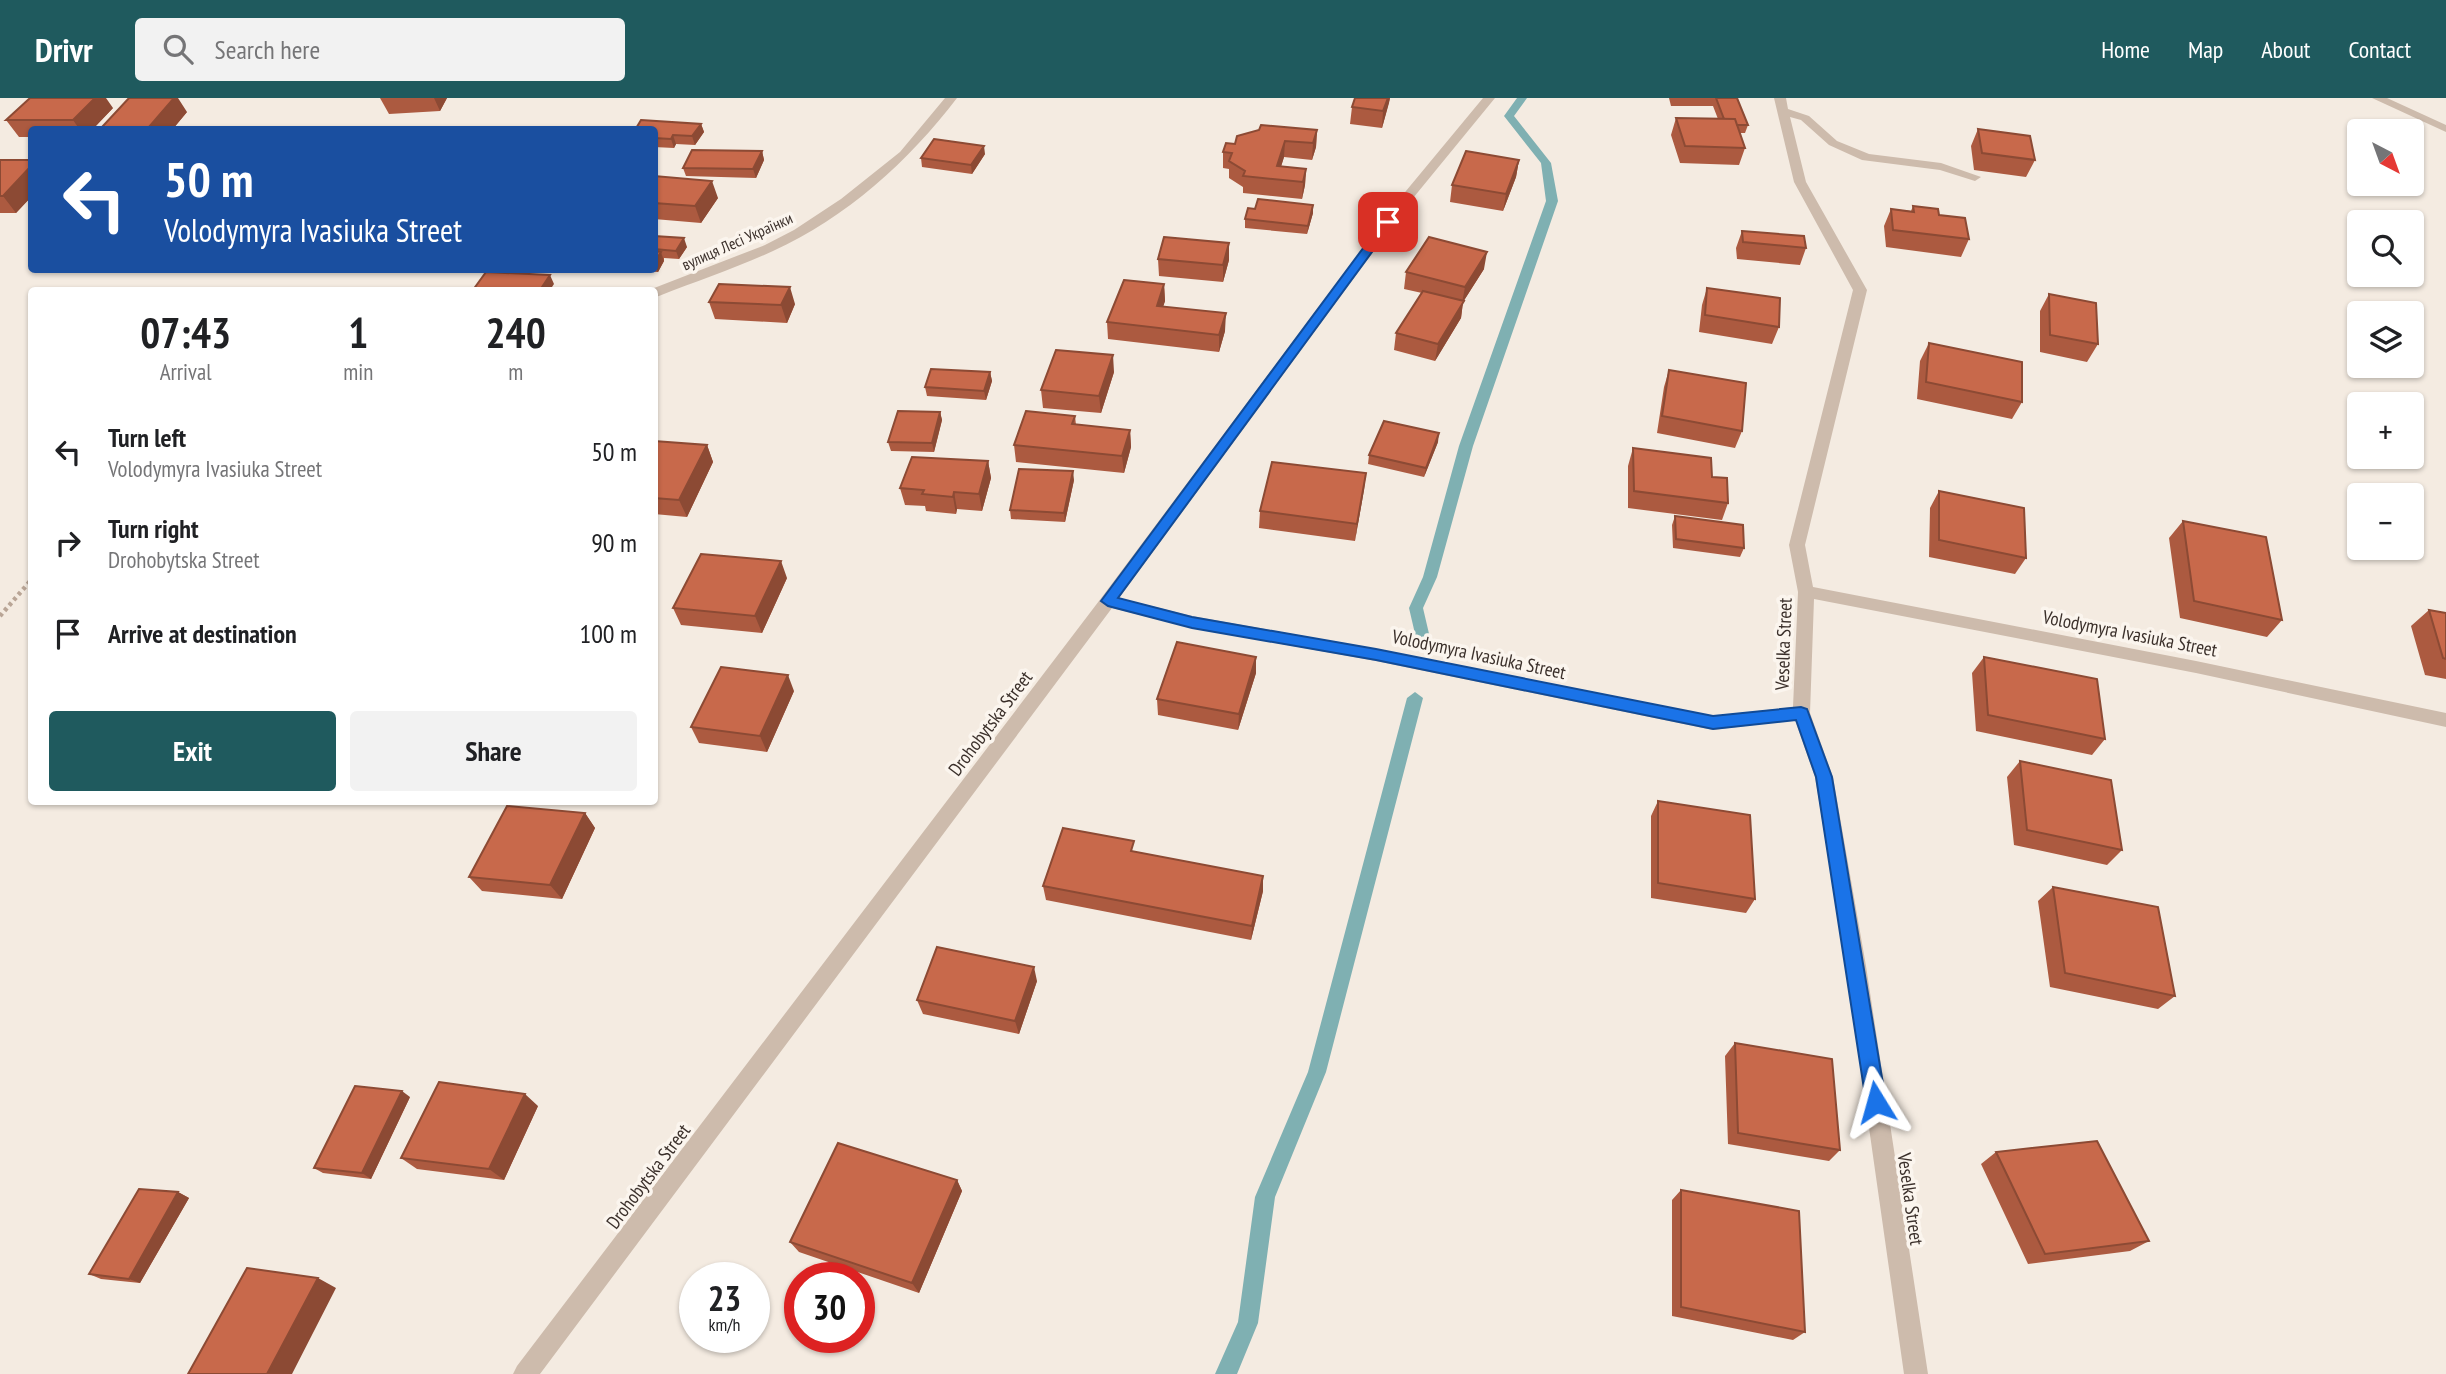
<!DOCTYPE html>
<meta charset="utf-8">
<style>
body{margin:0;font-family:"PT Sans Narrow",sans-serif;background:#f2f2f2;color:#202124;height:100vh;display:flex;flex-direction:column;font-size:26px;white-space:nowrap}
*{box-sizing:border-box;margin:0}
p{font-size:23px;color:#757577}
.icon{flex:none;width:38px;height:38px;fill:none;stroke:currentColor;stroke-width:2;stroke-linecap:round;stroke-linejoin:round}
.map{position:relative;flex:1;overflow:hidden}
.panel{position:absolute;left:28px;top:189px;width:630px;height:518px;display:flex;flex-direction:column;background:#fff;border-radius:7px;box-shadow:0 2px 5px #0004}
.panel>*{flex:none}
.banner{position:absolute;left:28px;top:28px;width:630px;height:147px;border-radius:7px;box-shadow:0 2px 5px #0004;background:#1a4fa0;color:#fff;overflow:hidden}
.needle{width:46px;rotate:139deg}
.fabs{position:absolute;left:2347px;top:21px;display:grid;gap:14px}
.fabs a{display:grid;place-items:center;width:77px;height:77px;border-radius:7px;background:#fff;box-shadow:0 2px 5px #0004;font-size:35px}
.speed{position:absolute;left:679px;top:1164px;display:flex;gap:14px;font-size:35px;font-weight:700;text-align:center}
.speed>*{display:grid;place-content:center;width:91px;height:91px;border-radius:50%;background:#fff;box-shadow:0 2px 5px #0004;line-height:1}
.speed small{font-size:18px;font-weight:400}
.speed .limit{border:10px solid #d22;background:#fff;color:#111}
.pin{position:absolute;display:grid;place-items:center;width:60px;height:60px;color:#fff;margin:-30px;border-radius:14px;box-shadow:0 4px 10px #0006}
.me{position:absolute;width:77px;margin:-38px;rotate:352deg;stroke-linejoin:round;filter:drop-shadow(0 0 5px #0008)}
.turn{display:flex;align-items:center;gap:24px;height:147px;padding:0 21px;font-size:32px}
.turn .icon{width:91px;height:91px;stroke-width:2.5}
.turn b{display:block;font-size:49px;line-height:60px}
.eta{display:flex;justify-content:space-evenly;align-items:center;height:119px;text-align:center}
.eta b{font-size:42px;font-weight:800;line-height:49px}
.primary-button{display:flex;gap:14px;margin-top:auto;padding:14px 21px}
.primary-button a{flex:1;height:80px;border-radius:7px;background:#1f5a5e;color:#fff;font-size:28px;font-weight:800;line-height:80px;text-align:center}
.primary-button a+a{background:#f2f2f2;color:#202124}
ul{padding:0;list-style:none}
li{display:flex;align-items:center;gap:21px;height:91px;padding:0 21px}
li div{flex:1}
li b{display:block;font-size:26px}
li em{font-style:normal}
header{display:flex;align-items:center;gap:42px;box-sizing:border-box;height:98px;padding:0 35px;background:#1f5a5e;color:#fff}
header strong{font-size:33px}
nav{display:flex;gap:38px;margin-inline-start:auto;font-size:24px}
.search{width:490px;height:63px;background:#f2f2f2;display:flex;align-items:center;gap:18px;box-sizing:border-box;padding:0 24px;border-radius:7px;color:#757577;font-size:26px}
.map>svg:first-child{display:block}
</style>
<header>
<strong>Drivr</strong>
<div class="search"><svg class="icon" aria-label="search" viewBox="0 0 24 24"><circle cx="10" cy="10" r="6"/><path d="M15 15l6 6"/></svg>Search here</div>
<nav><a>Home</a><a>Map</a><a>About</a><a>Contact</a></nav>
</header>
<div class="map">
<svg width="2446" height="1276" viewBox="0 0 2446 1276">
<rect width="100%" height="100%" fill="#f4ebe1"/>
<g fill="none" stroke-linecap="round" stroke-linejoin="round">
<path fill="#7fb0b2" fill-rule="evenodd" d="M1517 0H1527L1514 18 1551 65 1558 103 1473 348 1437 479 1423 510 1430 540 1423 546 1416 540 1409 510 1423 479 1459 348 1546 103 1541 65 1504 18Z
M1415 594 1423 600 1326 974 1275 1099 1258 1225 1237 1276H1215L1238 1224 1255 1099 1308 974 1407 600Z"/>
<path stroke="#b9a596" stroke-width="4.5" stroke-dasharray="3.5 3.5" stroke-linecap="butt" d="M0 518 32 481"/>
<path fill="#cdbbac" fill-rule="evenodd" d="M945 0H957C909 63 846 120 773 153 736 170 697 183 659 198L654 199V192H649L765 147 794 132 841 101 900 54Z
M1483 0H1495L1409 105 1119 500 1192 518 1376 551 1713 618 1793 609 1798 494 1789 447 1853 192 1794 84 1774 0H1786L1788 11 1809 18 1837 43 1869 56 1941 65 1981 79 1975 83 1940 72 1862 62 1829 47 1801 22 1790 19 1806 84 1867 192 1805 447 1813 489 2196 563 2446 615V629L2196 575 1814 501 1810 615 1833 679 1866 868 1928 1276H1904L1846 868 1815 679 1795 622 1713 632 1376 563 1192 530 1112 510 540 1276H513L517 1268 1102 499 1401 99Z
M2372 0H2387L2446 27V34Z"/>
</g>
<path fill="#ac5a40" d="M380 0H447L440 13 389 16Z
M1355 0H1390L1382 30 1350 26 1352 9Z
M1669 0H1737L1748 27 1745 35H1740L1745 50 1739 67 1680 65 1671 37 1676 20 1718 21 1713 8H1671Z
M113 10 92 32H32V39H19L6 22Z
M187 14 172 32H104L102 29Z
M701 26 704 34 695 47 676 46 674 50 654 49V32Z
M1978 31 2035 62 2026 79 1974 72 1971 48Z
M1317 32 1316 49 1312 62 1284 59 1281 68 1306 71 1305 87 1302 101 1243 95V89L1229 80V71L1223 70V54Z
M762 53 764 62 756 80 686 78 683 70Z
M985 56 972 76 922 69 921 60Z
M0 62H32V98L16 115H0Z
M1519 62 1516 79 1503 113 1450 104 1452 87Z
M654 78 718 100 701 125 654 121Z
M1313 107V115L1307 136 1245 130V121L1255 111Z
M1913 108 1939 117 1969 141 1961 159 1886 149 1884 128 1891 111 1911 113Z
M1742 133 1806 150 1800 167 1737 161 1736 150Z
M654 138 687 149 679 161 664 160V163L658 174 620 172H654Z
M1229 145V162L1223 184 1159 178 1158 161Z
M1484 171 1463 204 1461 220 1435 263 1394 252 1396 235 1422 195 1404 191 1406 174Z
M1164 186 1165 203 1163 208 1225 233 1219 254 1108 241 1107 224Z
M1707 190 1779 229 1772 246 1699 234 1702 207Z
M2049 196 2098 246 2087 264 2040 254V213Z
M709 204 795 206 787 225 715 221Z
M1929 245 2022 304 2012 321 1917 301 1920 263Z
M1669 272 1742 333 1735 350 1657 335 1664 289Z
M990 274 992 283 986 302 927 298 925 289Z
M1114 274 1101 315 1043 310 1041 292Z
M940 314 942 322 934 354 891 353 888 344Z
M1075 318 1076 327 1130 332 1131 349 1124 375 1016 364 1014 347Z
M654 343 707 347 713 364 687 419 654 416Z
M1438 344 1424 379 1368 366 1369 357Z
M1633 350 1712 379 1728 405 1722 422 1628 410V368Z
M988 363 991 380 982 413 957 411 956 416 926 413 925 408 905 407 900 390Z
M1366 375 1355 443 1259 430 1260 413Z
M1074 382 1065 424 1011 421 1010 412Z
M1939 393 2026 460 2015 476 1929 459 1930 410Z
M1675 418 1744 450 1740 459 1673 450 1672 427Z
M2183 423 2282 522 2267 539 2180 520 2169 440Z
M787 480 762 535 681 527 673 510Z
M2429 512 2446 515V581L2425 577 2411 528Z
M1256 559V575L1238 632 1158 617 1157 601Z
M1984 559 2105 641 2092 657 1976 633 1972 575Z
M794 593 767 654 699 645 691 629Z
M2020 663 2122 752 2107 767 2014 747 2007 679Z
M1658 703 1755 801 1746 815 1651 800V718Z
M585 715 595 730 562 801 482 793 469 779Z
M1135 754 1263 793 1251 842 1046 802 1043 788Z
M2053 789 2175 898 2158 911 2050 889 2038 803Z
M1037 883 1019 936 923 916 917 902Z
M1735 945 1840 1052 1829 1063 1728 1046 1725 958Z
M410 999 371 1081 323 1075 314 1070Z
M538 1008 504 1082 417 1071 401 1060Z
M1996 1054 2149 1143 2130 1153 2028 1166 1981 1066Z
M957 1082 962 1093 919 1195 799 1154 790 1144Z
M1681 1092 1805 1234 1793 1242 1672 1218V1102Z
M178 1094 189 1100 140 1185 101 1181 89 1176Z"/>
<path fill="#8c4a34" d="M95 0H106L113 10 92 32H80L73 22Z
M174 0H178L187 14 172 32H151L149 29Z
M434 0H447L440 13Z
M1388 0H1390L1389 5 1382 30 1383 13Z
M701 26 704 34 695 47 692 38Z
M1317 32 1316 49 1312 62 1313 45Z
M673 37 676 46 674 50 671 41Z
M1285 43 1284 59 1277 82V68Z
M984 48 985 56 972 76 971 67Z
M762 53 764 62 756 80 753 71Z
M1519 62 1516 79 1503 113 1506 96Z
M32 67V98L16 115 3 98Z
M1306 71 1305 87 1302 101 1303 84Z
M712 83 718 100 701 125 695 108Z
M1313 107V115L1307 136 1308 128Z
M684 140 687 149 679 161 676 153Z
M1229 145V162L1223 184V167Z
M661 154 664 163 658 174 654 165Z
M1487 154 1484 171 1463 204 1461 220 1435 263 1438 246 1462 205 1465 189Z
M550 177 554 186 550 192H540Z
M1164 186 1165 203 1158 225 1157 208Z
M790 189 795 206 787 225 781 207Z
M1226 215 1225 233 1219 254V237Z
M1113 257 1114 274 1101 315 1099 298Z
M990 274 992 283 986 302 984 293Z
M940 314 942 322 934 354 932 345Z
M1130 332 1131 349 1124 375 1122 358Z
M1439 335 1438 344 1424 379 1426 370Z
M707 347 713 364 687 419 679 402Z
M988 363 991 380 982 413 979 396Z
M1073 373 1074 382 1065 424 1064 415Z
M1366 375 1364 392 1355 443 1357 426Z
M954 394 957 411 956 416 953 399Z
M781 463 787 480 762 535 755 518Z
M1256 559V575L1238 632 1239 616Z
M788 577 794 593 767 654 760 638Z
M585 715 595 730 562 801 550 787Z
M1263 778V793L1251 842 1252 828Z
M1034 869 1037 883 1019 936 1015 923Z
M402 993 410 999 371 1081 362 1075Z
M525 996 538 1008 504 1082 489 1071Z
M957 1082 962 1093 919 1195 912 1185Z
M178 1094 189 1100 140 1185 129 1181Z
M318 1180 336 1190 292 1276H267Z"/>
<path fill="#c8694b" stroke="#8c4a34" stroke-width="2" d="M30 0H95L73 22H6Z
M129 0H174L149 29H102Z
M1355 0H1388L1383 13 1352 9Z
M1716 0H1737L1748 27H1737L1735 21H1724Z
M1676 20 1735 21 1745 50 1685 48Z
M641 22 701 26 692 38 673 37 671 41 654 40V32H635Z
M1261 27 1317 32 1313 45 1285 43 1277 68 1306 71 1303 84 1243 78 1245 73 1229 63 1232 55 1223 54 1226 45 1235 46 1237 38 1259 32Z
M1978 31 2030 38 2035 62 1982 55Z
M934 41 984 48 971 67 921 60Z
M692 52 762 53 753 71 683 70Z
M1466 53 1519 62 1506 96 1452 87Z
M0 62H32V67L3 98H0Z
M654 78 712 83 695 108 654 105Z
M1258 101 1313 107 1308 128 1245 121 1248 110 1255 111Z
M1913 108 1938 111 1939 117 1965 120 1969 141 1893 132 1891 111 1914 114Z
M1742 133 1804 138 1806 150 1743 144Z
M654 138 684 140 676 153 654 151Z
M1164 139 1229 145 1223 167 1158 161Z
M1429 139 1487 154 1465 189 1406 174Z
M654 153 661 154 654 165Z
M486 174 550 177 540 192H473Z
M1124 182 1164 186 1157 208 1226 215 1219 237 1107 224Z
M719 186 790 189 781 207 709 204Z
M1707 190 1780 200 1779 229 1705 217Z
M1423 193 1464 203 1438 246 1396 235Z
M2049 196 2096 205 2098 246 2050 237Z
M1929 245 2022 264V304L1926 284Z
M1056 252 1113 257 1099 298 1041 292Z
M931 271 990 274 984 293 925 289Z
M1669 272 1746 285 1742 333 1662 318Z
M898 313 940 314 932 345 888 344Z
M1026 313 1075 318 1072 326 1130 332 1122 358 1014 347Z
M1384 323 1439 335 1426 370 1369 357Z
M654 343 707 347 679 402 654 400Z
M1633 350 1711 360 1712 379 1727 380 1728 405 1634 393Z
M912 359 988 363 979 396 954 394 953 399 922 396 924 392 900 390Z
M1272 364 1366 375 1357 426 1260 413Z
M1019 371 1073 373 1064 415 1010 412Z
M1939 393 2024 410 2026 460 1939 442Z
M1675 418 1743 427 1744 450 1676 441Z
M2183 423 2266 439 2282 522 2194 503Z
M701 456 781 463 755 518 673 510Z
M2429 512 2446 515V561L2443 560Z
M1177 544 1256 559 1239 616 1157 601Z
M1984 559 2097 581 2105 641 1988 617Z
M721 569 788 577 760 638 691 629Z
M2020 663 2111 682 2122 752 2027 732Z
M1658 703 1750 717 1755 801 1658 785Z
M507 708 585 715 550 787 469 779Z
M1063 730 1134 743 1131 753 1263 778 1252 828 1043 788Z
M2053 789 2158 809 2175 898 2065 875Z
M937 849 1034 869 1015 923 917 902Z
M1735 945 1832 961 1840 1052 1738 1035Z
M439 984 525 996 489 1071 401 1060Z
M355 988 402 993 362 1075 314 1070Z
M2097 1043 2149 1143 2045 1156 1996 1054Z
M838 1045 957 1082 912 1185 790 1144Z
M139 1091 178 1094 129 1181 89 1176Z
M1681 1092 1799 1113 1805 1234 1681 1209Z
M247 1170 318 1180 267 1276H188Z"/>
<path fill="#1a73e8" stroke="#114b97" stroke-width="2" d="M1384 122 1394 124 1118 500 1192 519 1376 551 1713 618 1801 609 1807 611 1832 679 1886 1004 1883 1011 1876 1013 1869 1011 1866 1004 1816 679 1796 622 1713 631 1376 562 1192 530 1108 508 1101 503Z"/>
<g text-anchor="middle" stroke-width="7" stroke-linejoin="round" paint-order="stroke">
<g font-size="16" fill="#3b302b" stroke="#fbf5ee">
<text transform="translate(737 143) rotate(-24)" y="6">вулиця Лесі Українки</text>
</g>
<g font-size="19" fill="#3b302b" stroke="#fbf5ee">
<text transform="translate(2130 535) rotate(11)" y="7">Volodymyra Ivasiuka Street</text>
<text transform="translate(1783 546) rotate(-88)" y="7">Veselka Street</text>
<text transform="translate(1479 556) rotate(12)" y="7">Volodymyra Ivasiuka Street</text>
<text transform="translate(990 625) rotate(-53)" y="7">Drohobytska Street</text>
<text transform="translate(648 1078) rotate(-53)" y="7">Drohobytska Street</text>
<text transform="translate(1911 1101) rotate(82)" y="7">Veselka Street</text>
</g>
</g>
</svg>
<div class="fabs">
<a><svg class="needle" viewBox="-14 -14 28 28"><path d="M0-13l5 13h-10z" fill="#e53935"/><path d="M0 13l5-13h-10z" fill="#757577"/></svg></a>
<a><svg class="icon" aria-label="search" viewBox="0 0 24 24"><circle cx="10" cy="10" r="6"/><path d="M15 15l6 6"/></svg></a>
<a><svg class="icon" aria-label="layers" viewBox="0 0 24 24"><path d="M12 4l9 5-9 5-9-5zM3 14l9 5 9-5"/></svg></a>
<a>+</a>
<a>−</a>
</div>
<div class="speed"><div>23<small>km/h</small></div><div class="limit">30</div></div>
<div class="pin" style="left:1388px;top:124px;background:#d93025"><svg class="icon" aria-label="arrive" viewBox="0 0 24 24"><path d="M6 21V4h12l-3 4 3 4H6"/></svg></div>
<svg class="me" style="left:1876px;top:1004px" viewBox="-20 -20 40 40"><path d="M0-17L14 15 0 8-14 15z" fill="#1a73e8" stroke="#fff" stroke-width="4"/></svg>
<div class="banner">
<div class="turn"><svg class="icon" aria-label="left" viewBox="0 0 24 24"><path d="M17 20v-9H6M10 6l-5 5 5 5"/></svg><div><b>50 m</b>Volodymyra Ivasiuka Street</div></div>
</div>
<section class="panel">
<div class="eta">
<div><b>07:43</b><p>Arrival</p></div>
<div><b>1</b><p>min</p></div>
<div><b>240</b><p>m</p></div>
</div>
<ul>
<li><svg class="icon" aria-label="left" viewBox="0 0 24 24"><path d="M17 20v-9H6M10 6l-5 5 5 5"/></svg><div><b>Turn left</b><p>Volodymyra Ivasiuka Street</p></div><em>50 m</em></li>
<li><svg class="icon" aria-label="right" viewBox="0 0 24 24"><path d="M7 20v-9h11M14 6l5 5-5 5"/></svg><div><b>Turn right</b><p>Drohobytska Street</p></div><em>90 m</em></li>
<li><svg class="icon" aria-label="arrive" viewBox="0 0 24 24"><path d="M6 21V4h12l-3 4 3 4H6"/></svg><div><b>Arrive at destination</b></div><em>100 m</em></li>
</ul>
<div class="primary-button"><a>Exit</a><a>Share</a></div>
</section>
</div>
